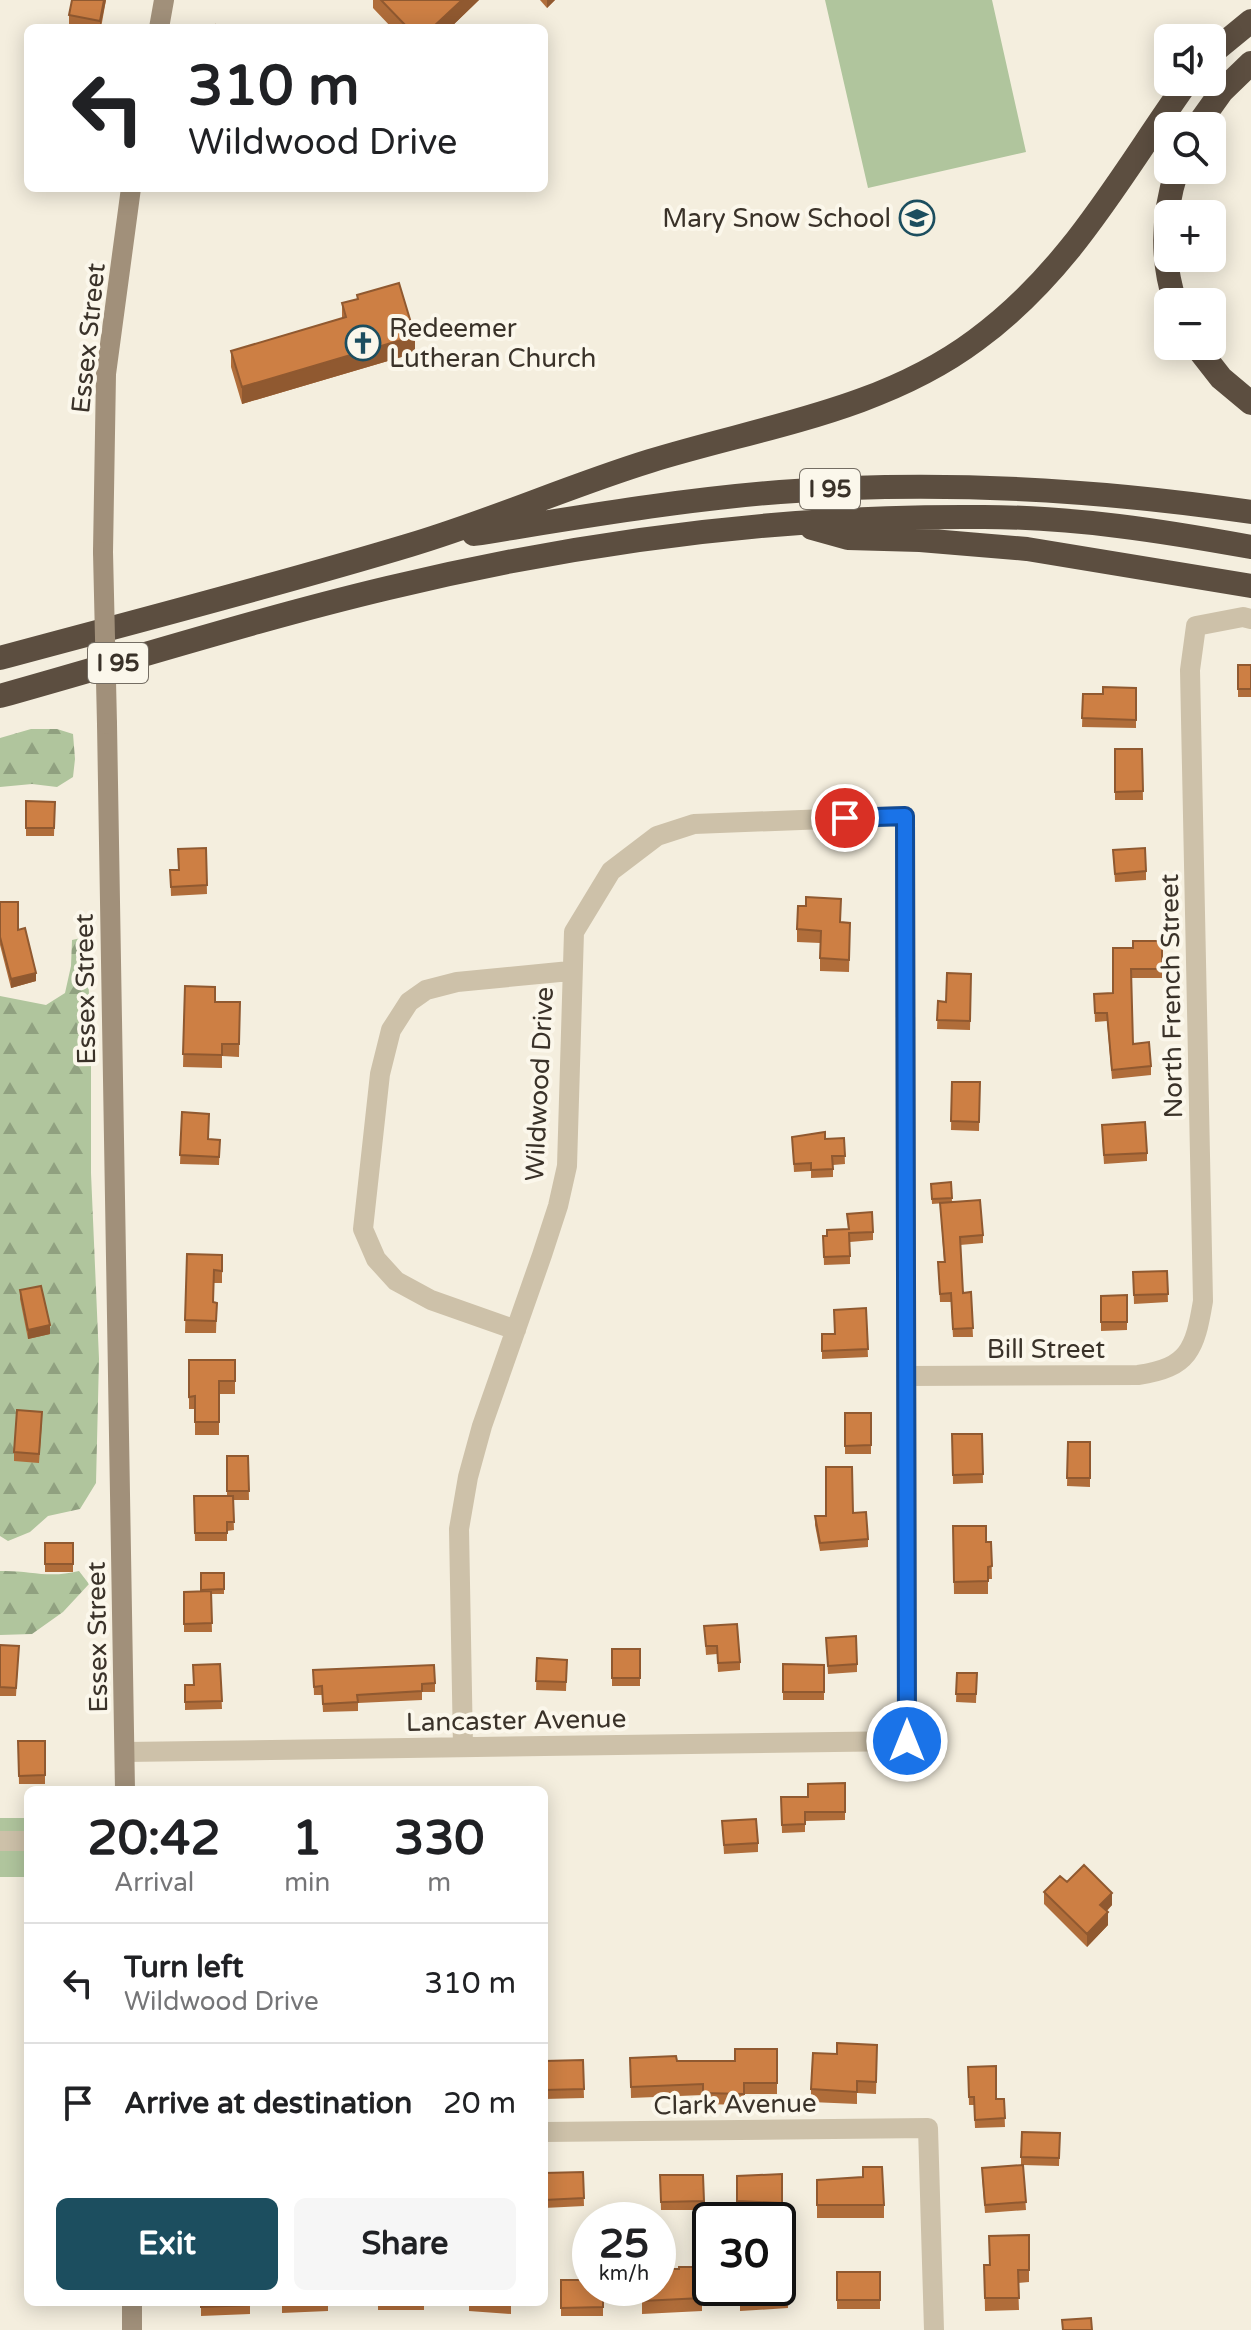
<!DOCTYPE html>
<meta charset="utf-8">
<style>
body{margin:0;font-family:"Varela Round",sans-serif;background:#f6f6f6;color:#202124;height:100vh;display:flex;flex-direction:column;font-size:30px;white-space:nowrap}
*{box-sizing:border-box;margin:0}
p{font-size:26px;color:#757577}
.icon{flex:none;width:44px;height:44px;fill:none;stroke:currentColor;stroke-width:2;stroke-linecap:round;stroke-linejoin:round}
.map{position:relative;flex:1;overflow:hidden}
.side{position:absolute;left:24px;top:1786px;width:524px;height:520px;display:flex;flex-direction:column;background:#fff;border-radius:12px;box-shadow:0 4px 20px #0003}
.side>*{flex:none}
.guide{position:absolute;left:24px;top:24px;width:524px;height:168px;border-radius:12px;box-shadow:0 4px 20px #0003;background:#fff;color:#202124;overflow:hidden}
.tools{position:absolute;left:1154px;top:24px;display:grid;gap:16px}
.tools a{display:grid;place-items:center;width:72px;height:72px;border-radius:12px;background:#fff;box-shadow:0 4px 20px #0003;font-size:40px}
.speed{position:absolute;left:572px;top:2202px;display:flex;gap:16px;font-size:40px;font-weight:700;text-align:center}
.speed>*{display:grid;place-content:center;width:104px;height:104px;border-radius:50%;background:#fff;box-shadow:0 4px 20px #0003;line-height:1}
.speed small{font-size:20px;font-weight:400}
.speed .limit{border:4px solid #111;border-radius:12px;background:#fff;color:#111}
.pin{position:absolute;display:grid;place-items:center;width:68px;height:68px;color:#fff;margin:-34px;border:4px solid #fff;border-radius:50%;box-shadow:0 2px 8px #0007}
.me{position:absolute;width:88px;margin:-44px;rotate:0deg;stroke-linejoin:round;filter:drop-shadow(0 0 6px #0008)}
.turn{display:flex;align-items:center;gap:28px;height:168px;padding:0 32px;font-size:36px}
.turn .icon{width:104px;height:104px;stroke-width:2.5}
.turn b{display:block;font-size:56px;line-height:68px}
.eta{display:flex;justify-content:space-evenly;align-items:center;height:136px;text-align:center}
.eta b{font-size:48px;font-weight:700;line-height:56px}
.action{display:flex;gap:16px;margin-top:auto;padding:16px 32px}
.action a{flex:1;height:92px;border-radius:12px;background:#1c4e5f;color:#fff;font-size:32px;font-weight:700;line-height:92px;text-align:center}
.action a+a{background:#f6f6f6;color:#202124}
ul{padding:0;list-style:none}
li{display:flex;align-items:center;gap:24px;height:120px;padding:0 32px;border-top:2px solid #e0e0e0}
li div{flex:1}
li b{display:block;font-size:30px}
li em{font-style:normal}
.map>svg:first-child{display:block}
</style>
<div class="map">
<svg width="1251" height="2330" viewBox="0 0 1251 2330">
<defs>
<pattern id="forest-firs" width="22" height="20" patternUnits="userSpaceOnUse" patternTransform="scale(2)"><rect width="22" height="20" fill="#b0c59d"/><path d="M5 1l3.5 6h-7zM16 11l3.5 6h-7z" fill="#90a180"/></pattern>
</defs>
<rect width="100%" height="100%" fill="#f4eede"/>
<path fill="url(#forest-firs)" d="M31 729H57L73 734 75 759 73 777 57 787 32 784 0 787V738Z
M86 937 91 1032V1173L99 1359 96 1483 80 1509 48 1516 30 1532 8 1541 0 1536V996L46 1005 65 993 71 966 72 940Z
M0 1571C30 1570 48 1579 79 1571L89 1584 63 1612 32 1634 0 1635Z"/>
<path fill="#b0c59d" d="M825 0H992L1026 152 868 188Z
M0 1818H28V1877H0Z"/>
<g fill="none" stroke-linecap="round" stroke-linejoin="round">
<path stroke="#cdc1a9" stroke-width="20" d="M516 1330 431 1300 396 1281 376 1259 363 1229 380 1074 391 1030 409 1002 426 990 457 982 570 971
M906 1376 1138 1375C1189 1368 1195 1349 1203 1301L1190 670 1196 626 1243 617 1251 619
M125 1752 907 1741 905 816 694 824 657 836 611 871 574 932 567 1166 558 1206 542 1255 482 1426 468 1477 459 1529 463 1747
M0 1841H28
M544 2132 928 2128 934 2330"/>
<path stroke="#a1907a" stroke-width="20" d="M159 28 164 0
M103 552 106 374 131 188
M107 724 125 1790
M132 2302V2330"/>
<path stroke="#5c4e40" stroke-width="24" d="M1212 53 1251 21
M1197 126 1222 91 1251 63
M1175 302C1161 259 1163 213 1177 170
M1196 346 1221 378 1251 403
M812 528 848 538 920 540 1027 549 1251 586
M474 534C575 518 677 500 780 492 938 480 1094 489 1251 512
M0 658C137 621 274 586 410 545 491 521 569 486 650 461 760 427 881 411 976 340 1071 270 1120 176 1187 82
M0 696C129 660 258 619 388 588 583 541 784 515 984 517 1074 517 1163 531 1251 547"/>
<path stroke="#a1907a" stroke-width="20" d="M103 552 107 724"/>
</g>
<path fill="#b06d3a" d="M106 0 101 28H81L69 26V15Z
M373 0H479L450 28H392L373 8Z
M540 0H555L547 8Z
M357 295 415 353 242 404 231 367V351L342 318V303L357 299Z
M1238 665H1251V697H1238Z
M1136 688V728L1082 727 1083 694H1103Z
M1115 749H1142L1143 800H1115Z
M26 801 55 802 54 836H26Z
M206 848 207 894 171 896 170 870H178Z
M1113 850 1146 871V880L1115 882Z
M0 902 18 930 36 981 11 988 0 945Z
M841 922 850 935 849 972 820 971V943L797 942V929Z
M1162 941V978H1131L1133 1044 1151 1066V1075L1112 1079 1107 1021 1095 1022 1094 994 1113 993 1133 948Z
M971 974 970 1030 937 1029 938 1001 946 1002Z
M185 986 215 1002H240L239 1057 222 1056V1068L183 1067Z
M952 1082H980L979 1131 951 1130Z
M182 1112 208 1139 220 1140 219 1165 180 1164Z
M1102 1134 1147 1153V1161L1104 1164Z
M792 1137 825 1139 844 1138 845 1164 833 1165V1177L811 1178V1171L794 1172Z
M951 1182 952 1202 983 1235V1243L960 1245 963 1293 971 1292 973 1337H953L951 1302H940L938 1262H944L940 1203H946L932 1204 931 1184Z
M847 1214 873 1232V1240L850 1242V1264L824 1265 823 1236H827L848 1229Z
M187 1254 222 1255V1283H214L213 1302 217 1303 216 1333H185Z
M1167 1271 1168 1302 1134 1304 1133 1272Z
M20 1290 50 1334 28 1339 20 1299Z
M1127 1295V1330L1101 1331V1296Z
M866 1308 868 1357 822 1359V1334H835Z
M189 1360H235V1394H219V1435H195V1409H189Z
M845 1413H871V1454H845Z
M42 1421 39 1463 14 1461V1452Z
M952 1434H982L983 1483 953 1484Z
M1068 1442H1090V1487L1067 1486Z
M227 1456H248L249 1500H233L234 1530 227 1531V1541H195L194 1496H227Z
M853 1513 868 1539V1547L820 1551 815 1525V1516Z
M953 1526 986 1542H991L992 1579H988V1594H954Z
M45 1543H73V1572H45Z
M201 1573H224V1594H211L212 1632H184V1592L201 1591Z
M704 1626 740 1662V1670L718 1672 717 1654 706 1655Z
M826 1638 857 1664V1672L828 1674Z
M0 1645 19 1646 16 1696H0Z
M612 1649H640V1686H612Z
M537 1658 567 1660 566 1691 536 1690Z
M220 1664 222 1709 185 1710V1685H194Z
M783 1664 824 1665V1700H783Z
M313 1670 435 1683V1692H422V1700L358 1703V1711L323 1712 322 1695H314Z
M957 1673H977L976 1703 956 1702Z
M18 1741H45V1784H19Z
M845 1783V1820L805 1821V1832L782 1833 781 1797H808Z
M722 1821 758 1843V1852L724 1854Z
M1067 1882 1112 1905 1107 1911 1108 1925 1087 1947 1044 1904V1892Z
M777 2049V2094H744V2105L703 2104V2095L631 2098 630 2058 677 2061H735Z
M877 2058 876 2094 857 2093V2104L811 2102V2089Z
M583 2060 584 2098 544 2099V2061Z
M968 2067 996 2099H1004L1005 2127 975 2128 974 2105H969Z
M1060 2133 1059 2166 1023 2165 1026 2210 985 2213 982 2176 1021 2165V2157Z
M583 2172 584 2206 544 2208V2173Z
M782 2174V2211L737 2210V2176Z
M660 2175H703L704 2210H661Z
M863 2177 884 2205V2218H817V2180Z
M1029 2235V2282L1018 2283 1019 2310 985 2311 984 2265H990Z
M787 2257 788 2308 740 2311V2288Z
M702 2267V2311L642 2314V2288L679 2269Z
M837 2272H880V2309H837Z
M561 2280 603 2288V2316H561Z
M201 2302H250V2314L201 2316Z
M282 2302H328V2311L282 2313Z
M378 2302H424V2310H378Z
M469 2302H511V2314L469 2311Z"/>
<path fill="#905930" d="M104 0H106L100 28V21Z
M462 0H479L450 28H432Z
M547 0H555L547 8Z
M415 336V353L242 404V387Z
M36 973V981L11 988V979Z
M50 1325V1334L28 1339V1330Z
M1112 1893V1905L1100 1917V1905Z
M1108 1912V1925L1087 1947V1934Z"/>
<path fill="#cd7f44" stroke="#905930" stroke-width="2" d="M72 0H104L100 21 69 15Z
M381 0H462L432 28H408Z
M216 25 234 28H215Z
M399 283 415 336 242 387 231 351 346 317 342 303 358 299 357 295Z
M1238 665H1251V689H1238Z
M1103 687 1136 688V720L1082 718 1083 694H1103Z
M1115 749H1142L1143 791 1115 792Z
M26 801 55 802 54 828H26Z
M206 848 207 885 171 887 170 870H179L178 849Z
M1145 848 1146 871 1115 874 1113 850Z
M806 897 841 899 840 922 850 923 849 960 820 958 821 931 797 929 798 906H806Z
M0 902H18V930L25 928 36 973 11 979 0 937Z
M1133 941H1162V969H1131L1133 1044 1149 1042 1151 1066 1112 1070 1107 1013H1095L1094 994 1113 993V948H1133Z
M947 973 971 974 970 1021 937 1020 938 1001 946 1002Z
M185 986 215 987V1002H240L239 1044H222V1055L183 1054Z
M952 1082H980L979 1122 951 1121Z
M182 1112 209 1114 208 1139 220 1140 219 1157 180 1155Z
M1145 1122 1147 1153 1104 1155 1102 1125Z
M825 1132V1139L844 1138 845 1156H832L833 1169 811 1170V1163L794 1164 792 1137Z
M951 1182 952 1198 932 1199 931 1184Z
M980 1200 983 1235 960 1237 963 1293 971 1292 973 1328 953 1329 951 1293 940 1294 938 1262H945L940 1203Z
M872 1212 873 1232 849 1233 850 1256 824 1257 823 1236H827V1230L849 1229 847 1214Z
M187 1254 222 1255V1271L214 1270 213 1302 217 1303 216 1321 185 1320Z
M1167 1271 1168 1294 1134 1295 1133 1272Z
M41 1286 50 1325 28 1330 20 1290Z
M1127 1295V1322H1101V1296Z
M866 1308 868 1349 822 1351V1334H835L834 1310Z
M189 1360H235V1381H219V1422H195V1396L189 1397Z
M17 1410 42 1412 39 1454 14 1452Z
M845 1413H871V1445L845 1446Z
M952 1434H982L983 1474 953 1475Z
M1068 1442H1090V1478H1067Z
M227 1456H248L249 1491H227Z
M826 1467H852L853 1513 866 1512 868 1539 820 1543 815 1516H826Z
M194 1496H233L234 1522H227V1533H195Z
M953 1526H986V1542H991L992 1566 988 1567V1581L954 1582Z
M45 1543H73V1564H45Z
M201 1573H224V1589L201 1590Z
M211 1591 212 1623 184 1624V1592Z
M737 1624 740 1662 718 1663 717 1646H706L704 1626Z
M856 1636 857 1664 828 1666 826 1638Z
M0 1645 19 1646 16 1688 0 1687Z
M612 1649H640V1678H612Z
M537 1658 567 1660 566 1682 536 1681Z
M220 1664 222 1701 185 1702V1685H194L193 1665Z
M783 1664 824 1665V1692H783Z
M434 1665 435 1683 422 1684V1691L357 1695 358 1702 323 1704 322 1686 314 1687 313 1670Z
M957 1673H977L976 1694H956Z
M18 1741H45V1775L19 1776Z
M845 1783V1812H805V1824L782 1825 781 1797H808V1784Z
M756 1819 758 1843 724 1845 722 1821Z
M1084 1865 1112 1893 1100 1905 1108 1912 1087 1934 1044 1892 1060 1876 1067 1882Z
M837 2043 877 2045 876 2082 857 2081V2092L811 2089 813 2053 837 2054Z
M735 2049H777V2083H744V2094L703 2093V2084L631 2087 630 2058 676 2056 677 2061H735Z
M583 2060 584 2089 544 2090V2061Z
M996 2066V2099H1004L1005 2118 975 2120 974 2097H969L968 2067Z
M1022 2132 1060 2133 1059 2158 1021 2157Z
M1023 2165 1026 2202 985 2205 982 2168Z
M863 2167H882L884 2205H817V2180L863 2177Z
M583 2172 584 2198 544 2200V2173Z
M782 2174V2203L737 2201V2176Z
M660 2175H703L704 2201 661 2202Z
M1029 2235V2270H1018L1019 2298H985L984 2265H990L989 2236Z
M778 2257H787L788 2295 740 2299V2288H778Z
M679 2267H702V2298L642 2301V2288H658V2269H679Z
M587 2271H590V2288H603V2307L561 2308V2280H587Z
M837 2272H880V2300H837Z
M201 2302H250V2305L201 2307Z
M282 2302H328V2303L282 2305Z
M469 2302H511V2305L469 2303Z
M1091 2318 1092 2330H1063L1062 2320Z"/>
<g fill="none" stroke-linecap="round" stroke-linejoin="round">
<g stroke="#114b97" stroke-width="20">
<path id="route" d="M845 818 905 816 907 1741"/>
</g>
<use href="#route" stroke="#1a73e8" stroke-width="14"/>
</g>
<defs>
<g id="school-ring" transform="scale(1.8)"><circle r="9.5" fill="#fbf7eb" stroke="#1c4e5f" stroke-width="1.5"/><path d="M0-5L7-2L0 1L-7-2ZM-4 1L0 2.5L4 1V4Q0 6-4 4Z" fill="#1c4e5f"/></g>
<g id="church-ring" transform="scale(1.8)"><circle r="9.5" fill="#fbf7eb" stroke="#1c4e5f" stroke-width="1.5"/><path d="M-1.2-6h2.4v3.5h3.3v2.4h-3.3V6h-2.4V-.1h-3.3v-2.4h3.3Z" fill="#1c4e5f"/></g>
</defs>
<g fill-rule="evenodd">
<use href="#school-ring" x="917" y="218"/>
<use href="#church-ring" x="363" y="343"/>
</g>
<g text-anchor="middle" stroke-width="8" stroke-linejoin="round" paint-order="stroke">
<g fill="#fbf7eb" stroke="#746d63" stroke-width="2">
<rect x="800" y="469" width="60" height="40" rx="6"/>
<rect x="88" y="643" width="60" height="40" rx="6"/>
</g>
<g font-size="24" font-weight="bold" fill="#3a3229">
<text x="830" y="497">I 95</text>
<text x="118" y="671">I 95</text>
</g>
<g font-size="26" fill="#3a3229" stroke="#fbf7eb" text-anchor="end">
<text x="891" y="227">Mary Snow School</text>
<text x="389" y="337" text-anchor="start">Redeemer<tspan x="389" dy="30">Lutheran Church</tspan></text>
</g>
<g font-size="26" fill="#3a3229" stroke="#fbf7eb">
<text transform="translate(88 338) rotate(-84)" y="9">Essex Street</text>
<text transform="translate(85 989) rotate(-91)" y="9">Essex Street</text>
<text transform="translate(1171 996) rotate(-91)" y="9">North French Street</text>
<text transform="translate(539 1084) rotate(-87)" y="9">Wildwood Drive</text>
<text x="1046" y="1358">Bill Street</text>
<text transform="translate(97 1637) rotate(-91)" y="9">Essex Street</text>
<text transform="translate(516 1720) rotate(-1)" y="9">Lancaster Avenue</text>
<text transform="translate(735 2104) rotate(-1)" y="9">Clark Avenue</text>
</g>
</g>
</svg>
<div class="tools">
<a><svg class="icon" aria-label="sound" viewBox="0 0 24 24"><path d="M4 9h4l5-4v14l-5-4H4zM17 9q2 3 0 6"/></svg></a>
<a><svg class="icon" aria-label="search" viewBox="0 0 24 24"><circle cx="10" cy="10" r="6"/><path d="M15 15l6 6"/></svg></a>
<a>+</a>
<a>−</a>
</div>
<div class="speed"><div>25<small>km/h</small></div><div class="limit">30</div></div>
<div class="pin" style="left:845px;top:818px;background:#d93025"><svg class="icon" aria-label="arrive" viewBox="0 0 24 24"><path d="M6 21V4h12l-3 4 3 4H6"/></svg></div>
<svg class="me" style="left:907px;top:1741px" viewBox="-20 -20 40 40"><circle r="17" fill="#1a73e8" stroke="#fff" stroke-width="3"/><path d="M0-11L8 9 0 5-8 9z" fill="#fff"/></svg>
<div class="guide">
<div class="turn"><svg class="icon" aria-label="left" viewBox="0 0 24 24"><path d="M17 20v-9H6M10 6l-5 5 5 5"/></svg><div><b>310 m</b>Wildwood Drive</div></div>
</div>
<section class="side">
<div class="eta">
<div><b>20:42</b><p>Arrival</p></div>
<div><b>1</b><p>min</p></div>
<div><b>330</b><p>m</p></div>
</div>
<ul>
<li><svg class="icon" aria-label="left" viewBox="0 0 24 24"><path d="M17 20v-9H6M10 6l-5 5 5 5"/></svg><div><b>Turn left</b><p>Wildwood Drive</p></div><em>310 m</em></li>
<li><svg class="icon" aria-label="arrive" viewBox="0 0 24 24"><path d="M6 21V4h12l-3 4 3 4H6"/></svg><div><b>Arrive at destination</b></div><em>20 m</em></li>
</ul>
<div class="action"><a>Exit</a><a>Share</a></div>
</section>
</div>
